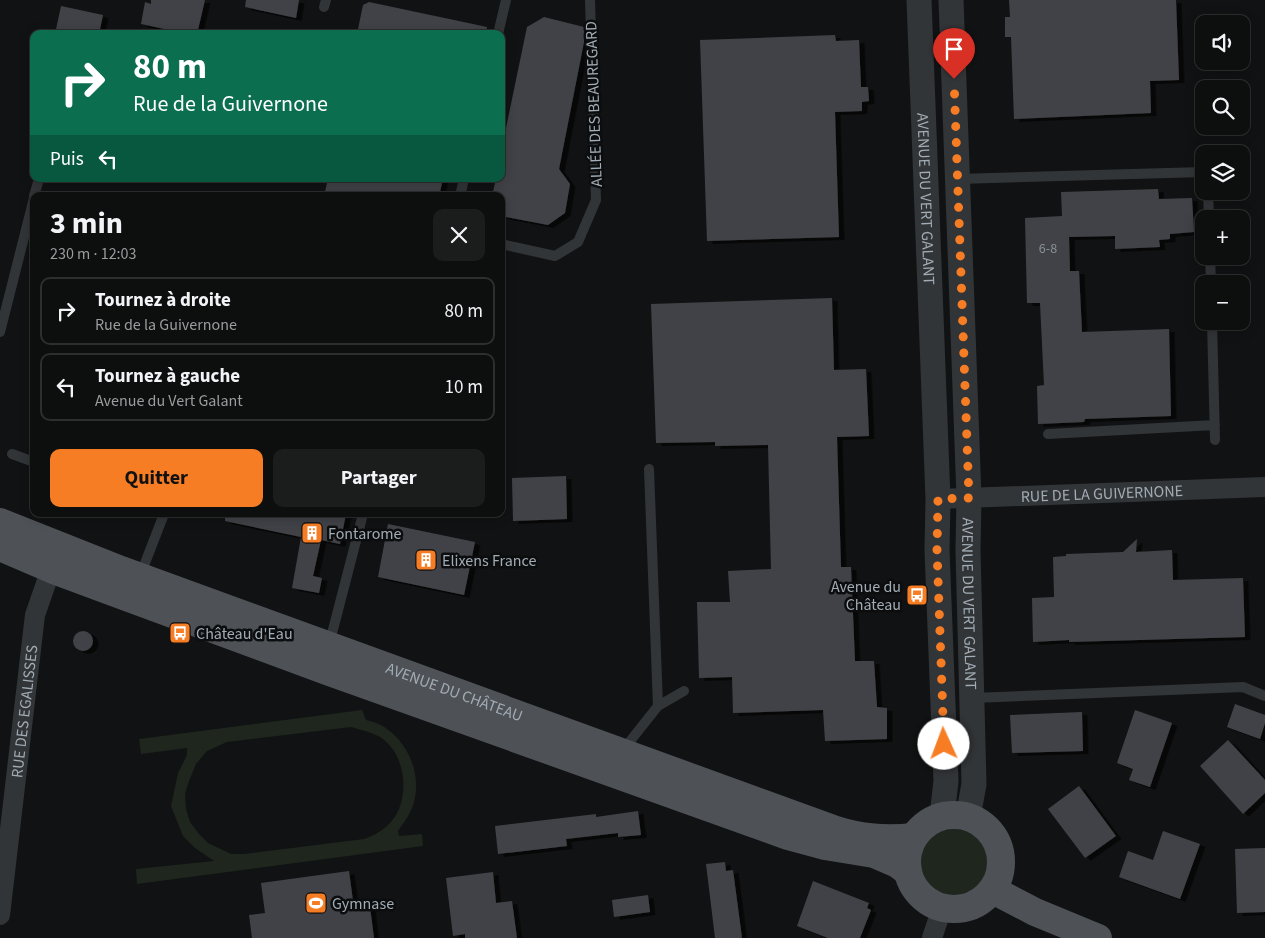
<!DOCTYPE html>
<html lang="fr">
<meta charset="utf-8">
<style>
body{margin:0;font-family:"Source Sans 3",sans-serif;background:#1b1c1c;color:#f1f3f6;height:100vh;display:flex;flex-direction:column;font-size:19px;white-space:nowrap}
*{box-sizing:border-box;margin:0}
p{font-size:16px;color:#9a9c9e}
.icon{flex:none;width:28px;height:28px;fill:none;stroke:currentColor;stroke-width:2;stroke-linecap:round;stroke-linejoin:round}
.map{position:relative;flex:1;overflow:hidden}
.details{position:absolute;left:30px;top:192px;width:475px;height:325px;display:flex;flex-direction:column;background:#0d0e0e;border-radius:10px;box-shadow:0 2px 12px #0003,0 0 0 1px #2d2e2e}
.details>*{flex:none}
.top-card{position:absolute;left:30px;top:30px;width:475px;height:152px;border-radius:10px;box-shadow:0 2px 12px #0003,0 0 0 1px #2d2e2e;background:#0b6e4f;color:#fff;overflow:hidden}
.tools{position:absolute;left:1195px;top:15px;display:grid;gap:10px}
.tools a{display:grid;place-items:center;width:55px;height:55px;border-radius:10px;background:#0d0e0e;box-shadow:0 2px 12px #0003,0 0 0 1px #2d2e2e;font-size:25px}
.pin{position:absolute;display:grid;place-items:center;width:42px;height:42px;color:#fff;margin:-51px -21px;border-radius:50% 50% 50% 0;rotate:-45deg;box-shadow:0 0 5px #0007}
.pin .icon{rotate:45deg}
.me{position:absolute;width:55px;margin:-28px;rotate:358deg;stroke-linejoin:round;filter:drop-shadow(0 0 4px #0008)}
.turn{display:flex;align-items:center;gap:18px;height:105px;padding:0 20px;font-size:22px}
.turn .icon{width:65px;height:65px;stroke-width:2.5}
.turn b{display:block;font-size:35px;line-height:42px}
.then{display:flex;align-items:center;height:48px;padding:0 20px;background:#0003;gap:10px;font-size:19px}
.round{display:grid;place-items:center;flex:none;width:52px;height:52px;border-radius:10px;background:#1b1c1c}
.summary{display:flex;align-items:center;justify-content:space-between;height:85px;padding:0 20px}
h1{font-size:30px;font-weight:700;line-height:38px}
.action{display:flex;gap:10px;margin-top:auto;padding:10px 20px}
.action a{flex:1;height:58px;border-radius:10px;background:#f77d25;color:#111;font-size:20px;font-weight:700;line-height:58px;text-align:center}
.action a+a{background:#1b1c1c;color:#f1f3f6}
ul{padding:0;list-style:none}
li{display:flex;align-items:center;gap:15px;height:68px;margin:0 10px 8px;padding:0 10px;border:2px solid #2d2e2e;border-radius:10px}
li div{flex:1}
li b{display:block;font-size:19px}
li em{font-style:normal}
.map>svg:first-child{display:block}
</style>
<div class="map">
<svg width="1265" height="938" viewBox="0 0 1265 938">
<defs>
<filter id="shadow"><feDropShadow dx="5.5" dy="3" stdDeviation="0" flood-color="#0009"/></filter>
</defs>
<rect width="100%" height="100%" fill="#111213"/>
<path fill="#1e261e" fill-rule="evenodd" d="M362 710 366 720C374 722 381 724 387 729 411 746 423 780 412 808 409 816 403 824 398 831L399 836 422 834 423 846 137 884 136 869 214 861 195 848 183 836 171 806 178 773 187 755V748L141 754 139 739ZM351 727C361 730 371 732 380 737 402 751 408 783 400 806 395 822 380 834 364 839L244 854H231L208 843 200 835 190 822 186 809 185 794 189 781 196 764 207 751 227 742Z
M920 863a34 34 0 1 1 68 0a34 34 0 1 1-68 0Z"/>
<path fill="#404346" filter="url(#shadow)" d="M151 0H205L197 34H188L141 24 145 2 151 4Z
M246 0H299L296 18 245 7Z
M1009 0H1176L1179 80 1150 81 1151 113 1014 119 1011 37H1005V17H1010Z
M369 2 487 27 486 34H357L363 5Z
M61 6 103 15 99 34H55Z
M544 17 584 27V42L559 169 570 184 565 213 548 225 501 216V196H492L496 179H501V152L527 27Z
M835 35 836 41 859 40 861 87H868L869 101 862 102V111L835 112 839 237 707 241 700 40Z
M328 179H443L439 196H324Z
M1158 189 1159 199 1192 198 1194 232 1170 234V239L1159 240 1160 247 1115 249V236L1069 237 1070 271H1079L1082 332 1169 329 1171 416 1085 419 1084 422 1038 424 1037 386 1044 385 1040 303H1027L1025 218 1062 216 1061 192Z
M832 298 834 370 866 369 869 436 837 437 841 567H851L855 661H874L877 707 887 708V739L825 741 823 710 733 713 732 677 699 678 697 602H730L728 571 771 569 768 445 715 446V442L656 443 651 304Z
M566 476 567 519 513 521 512 478Z
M225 514H346L340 544 321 540 313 576 322 578 319 593 292 588 301 537 225 521Z
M388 524 475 542 464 595 378 577Z
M1137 539 1136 552 1172 550 1173 580 1243 578 1245 637 1069 642V640L1033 642 1032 598 1054 597 1053 557 1066 556V554L1123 552Z
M73 641a10 10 0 1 1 20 0a10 10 0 1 1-20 0Z
M1235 704 1265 715V723L1260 739 1227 727Z
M1135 710 1172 723 1150 787 1129 780 1133 769 1117 763Z
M1082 712 1083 751 1012 753 1010 715Z
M1228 740 1265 780V793L1243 814 1200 766Z
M1079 786 1116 836 1085 858 1048 809Z
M638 811 641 835 618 837V833L566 839 567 846 498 854 495 826 596 814V817Z
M1163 831 1200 844 1180 899 1119 877 1128 851 1153 860Z
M1265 848V912L1237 913 1235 849Z
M725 862 726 871 733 870 742 938H715L706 864Z
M349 871 353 901 369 899 374 938H252L249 915 265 913 261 883Z
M493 872 496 903 512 901 517 938H465V934L453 936 446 878Z
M813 881 869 903 867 908 871 910 860 938H828L797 926Z
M648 895 650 912 614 917 612 900Z"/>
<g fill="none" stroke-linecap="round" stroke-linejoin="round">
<path stroke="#323538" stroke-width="10" d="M324 7 326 0
M498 34 506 0
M957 179 1204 172
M1208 191 1209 219
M34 196 39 179
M460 196 464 179
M501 244 555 256 578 242 596 200 590 0
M1210 256 1211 284
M1212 321 1215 440
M0 332 34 198
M1048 434 1215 425
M12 454 34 462
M649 469 658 706
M140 576 164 514
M329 645 363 514
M972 698 1243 687 1265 696
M623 750 658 706 684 691"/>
<g stroke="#323538" stroke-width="20">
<path id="s1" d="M938 499 1265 487"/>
<path id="s2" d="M0 915 35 615 51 569"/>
<path d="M932 938 942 908"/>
</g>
<g stroke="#323538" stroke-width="25">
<path id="s3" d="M919 0 938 499 937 550 946 781 942 816"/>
<path id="s4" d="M951 0 969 498 968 550 974 784 968 817"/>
</g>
<g stroke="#4e5257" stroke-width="28">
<path id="s5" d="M0 522 121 570 833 829C861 838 885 840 914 837"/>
<path d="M0 547 51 569 113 592 327 671 788 836 825 846 874 854 897 864 908 872"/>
<circle cx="954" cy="862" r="47"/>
<path d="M993 890 1035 912 1098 938"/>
</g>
</g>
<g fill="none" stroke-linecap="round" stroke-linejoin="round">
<path stroke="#f77d25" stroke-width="9" stroke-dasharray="0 16.2" d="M944 744 937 550 938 499 969 498 954 79"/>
</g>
<defs>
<g id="building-square" transform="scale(1.125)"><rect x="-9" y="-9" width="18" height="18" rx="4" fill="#f77d25" stroke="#0c0d0e"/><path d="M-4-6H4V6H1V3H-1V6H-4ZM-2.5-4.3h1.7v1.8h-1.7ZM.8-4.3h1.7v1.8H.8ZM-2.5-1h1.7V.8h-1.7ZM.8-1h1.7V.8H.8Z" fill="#fff"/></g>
<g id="bus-square" transform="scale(1.125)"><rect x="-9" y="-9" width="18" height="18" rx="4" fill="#f77d25" stroke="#0c0d0e"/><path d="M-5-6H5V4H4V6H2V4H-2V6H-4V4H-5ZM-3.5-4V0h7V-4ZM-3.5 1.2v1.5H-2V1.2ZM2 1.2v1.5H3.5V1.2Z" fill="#fff"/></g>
<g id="stadium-square" transform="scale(1.125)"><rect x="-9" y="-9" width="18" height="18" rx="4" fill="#f77d25" stroke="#0c0d0e"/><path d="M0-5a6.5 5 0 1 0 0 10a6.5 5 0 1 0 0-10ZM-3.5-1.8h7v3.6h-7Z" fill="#fff"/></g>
</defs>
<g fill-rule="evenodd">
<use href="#building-square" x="312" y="533"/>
<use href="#building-square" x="426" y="560"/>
<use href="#bus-square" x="917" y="595"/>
<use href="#bus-square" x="180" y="633"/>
<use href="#stadium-square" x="316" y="903"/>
</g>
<g text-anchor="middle" stroke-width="5" stroke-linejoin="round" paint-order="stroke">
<g font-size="14" fill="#8a9298">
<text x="1048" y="253">6-8</text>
</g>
<g font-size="16" fill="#a2acb4" stroke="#0c0d0e">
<text transform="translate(593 104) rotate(-92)" y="6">ALLÉE DES BEAUREGARD</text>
<text dy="6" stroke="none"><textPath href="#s3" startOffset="199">AVENUE DU VERT GALANT</textPath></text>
<text dy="6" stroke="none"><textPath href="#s1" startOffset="164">RUE DE LA GUIVERNONE</textPath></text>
<text dy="6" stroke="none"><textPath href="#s4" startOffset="604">AVENUE DU VERT GALANT</textPath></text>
<text dy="6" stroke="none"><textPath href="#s5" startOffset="485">AVENUE DU CHÂTEAU</textPath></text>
<text dy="6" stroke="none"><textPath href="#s2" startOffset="205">RUE DES EGALISSES</textPath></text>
</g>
<g font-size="16" fill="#a2acb4" stroke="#0c0d0e" text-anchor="start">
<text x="328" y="539">Fontarome</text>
<text x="442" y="566">Elixens France</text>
<text x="901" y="592" text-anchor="end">Avenue du<tspan x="901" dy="18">Château</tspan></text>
<text x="196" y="639">Château d'Eau</text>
<text x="332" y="909">Gymnase</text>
</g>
</g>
</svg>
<div class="tools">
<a><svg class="icon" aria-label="sound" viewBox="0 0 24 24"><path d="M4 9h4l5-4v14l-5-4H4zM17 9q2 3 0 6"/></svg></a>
<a><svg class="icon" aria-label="search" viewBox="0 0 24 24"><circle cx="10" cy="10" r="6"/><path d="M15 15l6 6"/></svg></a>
<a><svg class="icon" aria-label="layers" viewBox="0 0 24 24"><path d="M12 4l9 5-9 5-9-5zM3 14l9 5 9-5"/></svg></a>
<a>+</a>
<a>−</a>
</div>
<div class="pin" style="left:954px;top:79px;background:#d93025"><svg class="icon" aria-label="arrive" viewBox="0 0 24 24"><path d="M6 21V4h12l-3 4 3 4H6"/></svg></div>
<svg class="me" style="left:944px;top:744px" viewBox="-20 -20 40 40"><circle r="19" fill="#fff"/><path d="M0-13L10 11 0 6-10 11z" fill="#f77d25"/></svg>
<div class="top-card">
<div class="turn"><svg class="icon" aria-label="right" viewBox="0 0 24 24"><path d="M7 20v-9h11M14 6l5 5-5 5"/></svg><div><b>80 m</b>Rue de la Guivernone</div></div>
<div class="then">Puis<svg class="icon" aria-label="left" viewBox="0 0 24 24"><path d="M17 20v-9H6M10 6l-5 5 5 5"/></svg></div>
</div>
<section class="details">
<div class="summary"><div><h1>3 min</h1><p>230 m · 12:03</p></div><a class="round"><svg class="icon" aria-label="close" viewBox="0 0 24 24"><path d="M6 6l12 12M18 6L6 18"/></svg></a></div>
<ul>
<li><svg class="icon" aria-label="right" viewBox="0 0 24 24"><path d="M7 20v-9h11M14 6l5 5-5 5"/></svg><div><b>Tournez à droite</b><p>Rue de la Guivernone</p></div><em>80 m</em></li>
<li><svg class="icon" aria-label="left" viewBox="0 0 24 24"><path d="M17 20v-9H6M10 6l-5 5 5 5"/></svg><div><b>Tournez à gauche</b><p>Avenue du Vert Galant</p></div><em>10 m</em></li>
</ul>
<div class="action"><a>Quitter</a><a>Partager</a></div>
</section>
</div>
